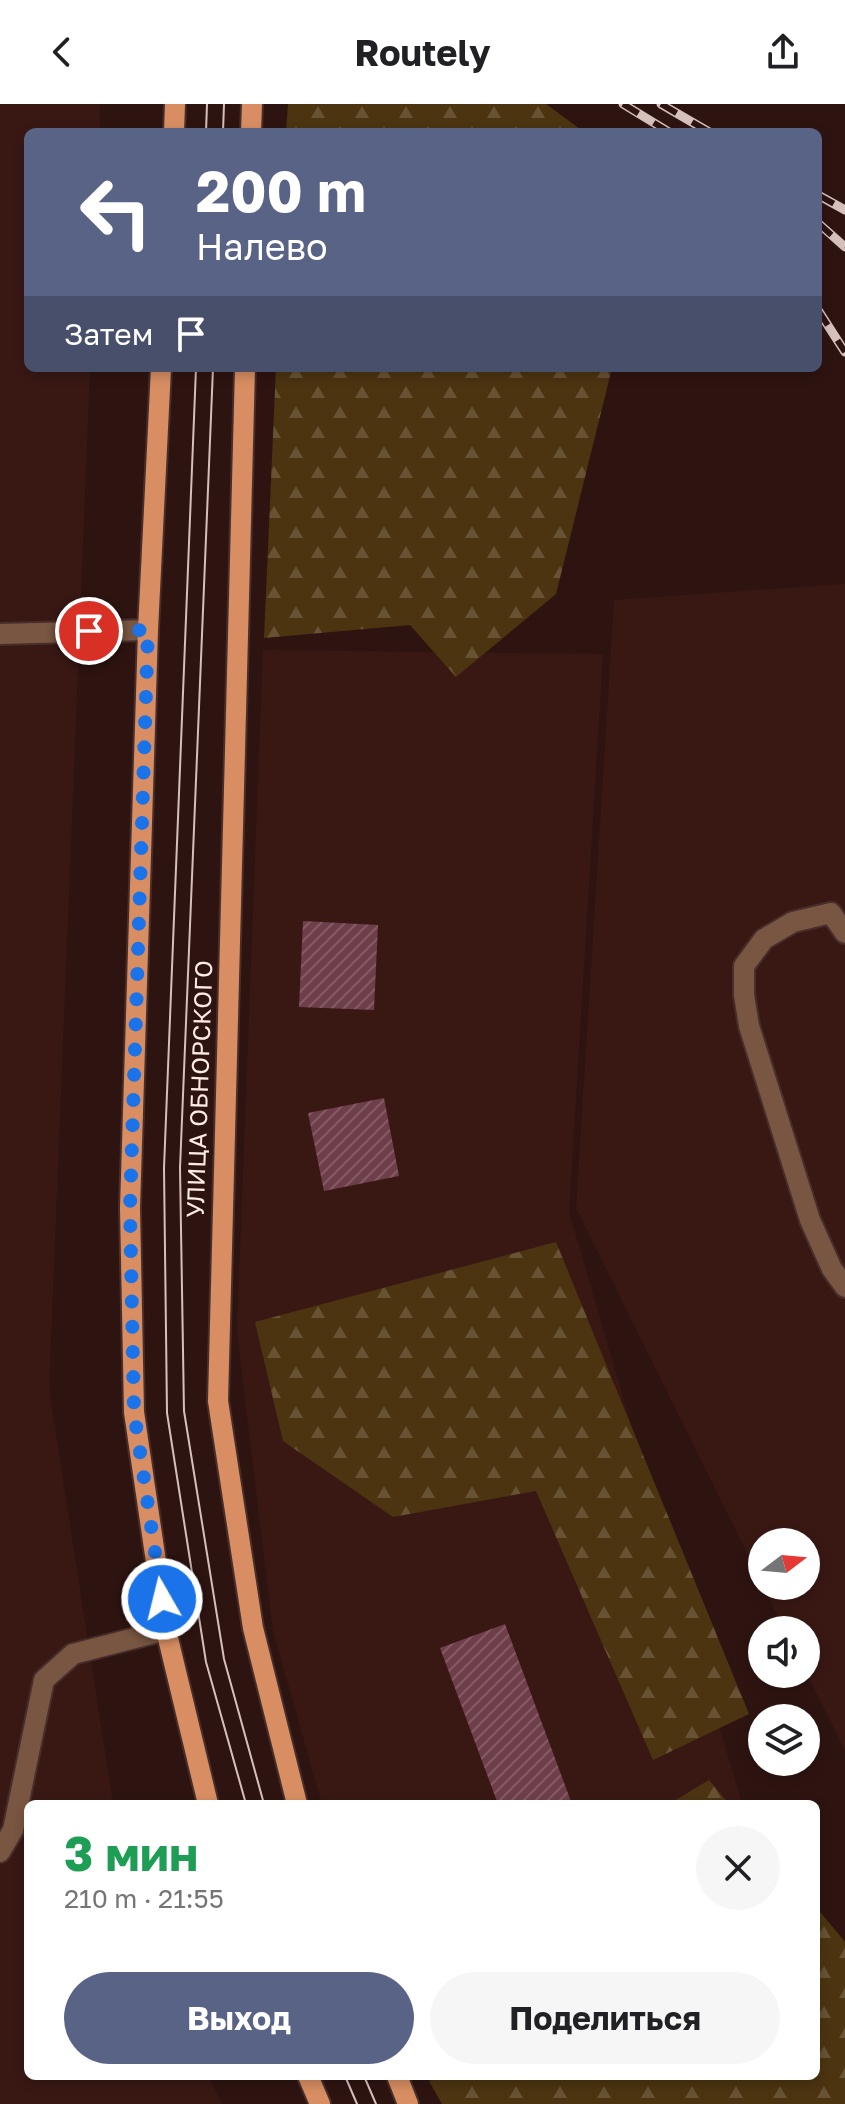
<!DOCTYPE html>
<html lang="ru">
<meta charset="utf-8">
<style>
body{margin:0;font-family:"Golos Text",sans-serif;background:#f6f6f6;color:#202124;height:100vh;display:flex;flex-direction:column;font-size:30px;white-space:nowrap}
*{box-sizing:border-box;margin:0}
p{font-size:26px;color:#757577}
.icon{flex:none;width:44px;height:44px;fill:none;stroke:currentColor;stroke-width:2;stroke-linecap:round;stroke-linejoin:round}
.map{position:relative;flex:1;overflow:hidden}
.sheet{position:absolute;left:24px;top:1696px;width:796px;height:280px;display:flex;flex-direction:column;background:#fff;border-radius:12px;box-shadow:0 4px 12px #0003}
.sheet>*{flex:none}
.guide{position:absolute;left:24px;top:24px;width:798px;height:244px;border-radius:12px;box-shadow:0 4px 12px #0003;background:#596386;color:#fff;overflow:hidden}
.needle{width:52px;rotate:74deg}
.fabs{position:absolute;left:748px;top:1424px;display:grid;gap:16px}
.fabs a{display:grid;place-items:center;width:72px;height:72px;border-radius:50%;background:#fff;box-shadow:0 4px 12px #0003;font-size:40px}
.pin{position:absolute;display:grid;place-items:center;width:68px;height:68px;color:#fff;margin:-34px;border:4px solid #fff;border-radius:50%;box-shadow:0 2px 8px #0007}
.me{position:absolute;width:88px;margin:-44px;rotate:352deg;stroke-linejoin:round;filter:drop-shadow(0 0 6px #0008)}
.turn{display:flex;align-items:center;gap:28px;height:168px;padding:0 40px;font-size:36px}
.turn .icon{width:104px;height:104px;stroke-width:2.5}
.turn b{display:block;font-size:56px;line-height:68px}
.then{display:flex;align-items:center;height:76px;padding:0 40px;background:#0003;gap:16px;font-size:30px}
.round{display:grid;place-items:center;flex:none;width:84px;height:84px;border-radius:42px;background:#f6f6f6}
.headline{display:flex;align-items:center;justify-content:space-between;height:136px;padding:0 40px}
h1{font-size:48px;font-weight:700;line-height:60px;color:#1e9e55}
.button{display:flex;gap:16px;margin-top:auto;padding:16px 40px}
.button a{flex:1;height:92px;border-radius:48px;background:#596386;color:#fff;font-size:32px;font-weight:700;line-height:92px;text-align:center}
.button a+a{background:#f6f6f6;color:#202124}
header{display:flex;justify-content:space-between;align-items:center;height:104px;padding:0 40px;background:#fff;font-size:36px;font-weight:700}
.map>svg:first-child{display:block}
</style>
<header><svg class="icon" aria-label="back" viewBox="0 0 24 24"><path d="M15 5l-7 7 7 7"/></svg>Routely<svg class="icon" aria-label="share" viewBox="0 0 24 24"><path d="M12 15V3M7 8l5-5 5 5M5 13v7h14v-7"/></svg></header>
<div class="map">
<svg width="845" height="2000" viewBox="0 0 845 2000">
<defs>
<pattern id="forest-firs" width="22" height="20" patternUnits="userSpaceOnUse" patternTransform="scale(2)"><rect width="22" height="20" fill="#4c3411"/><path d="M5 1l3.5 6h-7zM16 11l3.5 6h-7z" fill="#675234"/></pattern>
<pattern id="building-hatch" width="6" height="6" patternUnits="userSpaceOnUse" patternTransform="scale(2)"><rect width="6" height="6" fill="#6e3f4a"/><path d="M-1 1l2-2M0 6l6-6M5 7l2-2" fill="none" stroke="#845b64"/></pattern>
</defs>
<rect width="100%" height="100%" fill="#2e1411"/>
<path fill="#391814" d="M0 0H100L99 28H28V264H90L49 1285 113 1700H28V1972H208L222 2000H0Z
M845 480V1646L806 1568V1526H785L763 1482H806V1438H762V1479L576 1104 614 496Z
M263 546 603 550 569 1108 742 1700H322L273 1527 237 1228Z"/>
<path fill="url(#forest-firs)" d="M288 0H546L584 28H286Z
M276 264H612L556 490 456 573 410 521 264 534Z
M556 1138 749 1610 653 1656 536 1387 393 1413 283 1337 255 1218Z
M709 1676 729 1700H669Z
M816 1803 845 1838V2000H442L429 1977 440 1972H816Z"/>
<path fill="url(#building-hatch)" d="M303 817 378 821 374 906 299 903Z
M384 994 399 1072 324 1087 308 1009Z
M505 1520 572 1700H498L440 1544Z"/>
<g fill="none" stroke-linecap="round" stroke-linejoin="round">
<g stroke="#472e2b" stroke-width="24">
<path id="minor" d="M0 530 148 526
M845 829 831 809 793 818 764 835 744 862V891L749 922 810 1116 832 1165 845 1183
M0 1748 13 1726 44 1576 73 1550 166 1526"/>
</g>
<g stroke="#472e2b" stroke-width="24">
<path id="major" d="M174 28 175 0
M251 28 252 0
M161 264 148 526 130 1104 134 1308 166 1526 208 1700
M245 264 218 1297 253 1524 297 1700
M308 1972 320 2000
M397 1972 408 2000"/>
</g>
<use href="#minor" stroke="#795641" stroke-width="20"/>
<use href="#major" stroke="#d88e62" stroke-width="20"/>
<path stroke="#d5c0bd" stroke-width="2" d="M206 28 207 0
M223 28 224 0
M196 264 164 1064 167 1309 206 1558 246 1700
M213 264 180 1064 184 1307 224 1555 264 1700
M345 1972 357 2000
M364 1972 376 2000"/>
<g stroke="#d5c0bd" stroke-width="9">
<path id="rail" d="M623 0 669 28
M661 0 709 28
M818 91 845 106
M818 119 845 143
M818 206 845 248"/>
</g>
<use href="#rail" stroke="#2e1411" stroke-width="6" stroke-dasharray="18" stroke-linecap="butt"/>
</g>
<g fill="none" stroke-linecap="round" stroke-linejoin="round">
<path stroke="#1a73e8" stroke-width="14" stroke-dasharray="0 25.2" d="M89 527 148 526 130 1104 134 1308 162 1495"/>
</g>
<g text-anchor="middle" stroke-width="8" stroke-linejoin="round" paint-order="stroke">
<g font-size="24" fill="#ffebe8" stroke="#2e1411">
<text transform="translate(200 985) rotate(-88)" y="8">УЛИЦА ОБНОРСКОГО</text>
</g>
</g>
</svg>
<div class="fabs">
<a><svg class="needle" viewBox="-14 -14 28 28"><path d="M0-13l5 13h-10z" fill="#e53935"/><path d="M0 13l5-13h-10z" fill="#757577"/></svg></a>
<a><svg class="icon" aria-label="sound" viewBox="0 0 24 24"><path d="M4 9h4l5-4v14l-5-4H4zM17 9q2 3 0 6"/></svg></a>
<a><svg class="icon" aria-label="layers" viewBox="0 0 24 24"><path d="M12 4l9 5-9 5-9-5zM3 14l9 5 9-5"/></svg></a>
</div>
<div class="pin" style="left:89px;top:527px;background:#d93025"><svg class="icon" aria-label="arrive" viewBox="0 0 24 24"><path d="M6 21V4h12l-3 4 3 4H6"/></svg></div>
<svg class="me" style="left:162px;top:1495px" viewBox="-20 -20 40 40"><circle r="17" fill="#1a73e8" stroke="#fff" stroke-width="3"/><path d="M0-11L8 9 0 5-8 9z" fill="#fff"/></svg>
<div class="guide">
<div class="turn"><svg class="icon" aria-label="left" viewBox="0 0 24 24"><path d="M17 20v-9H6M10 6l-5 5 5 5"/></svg><div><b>200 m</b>Налево</div></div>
<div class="then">Затем<svg class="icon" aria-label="arrive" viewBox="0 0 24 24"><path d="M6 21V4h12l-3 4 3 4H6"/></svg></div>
</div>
<section class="sheet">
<div class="headline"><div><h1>3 мин</h1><p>210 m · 21:55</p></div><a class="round"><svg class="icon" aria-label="close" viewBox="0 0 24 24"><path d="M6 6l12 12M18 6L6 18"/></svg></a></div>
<div class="button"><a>Выход</a><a>Поделиться</a></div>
</section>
</div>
